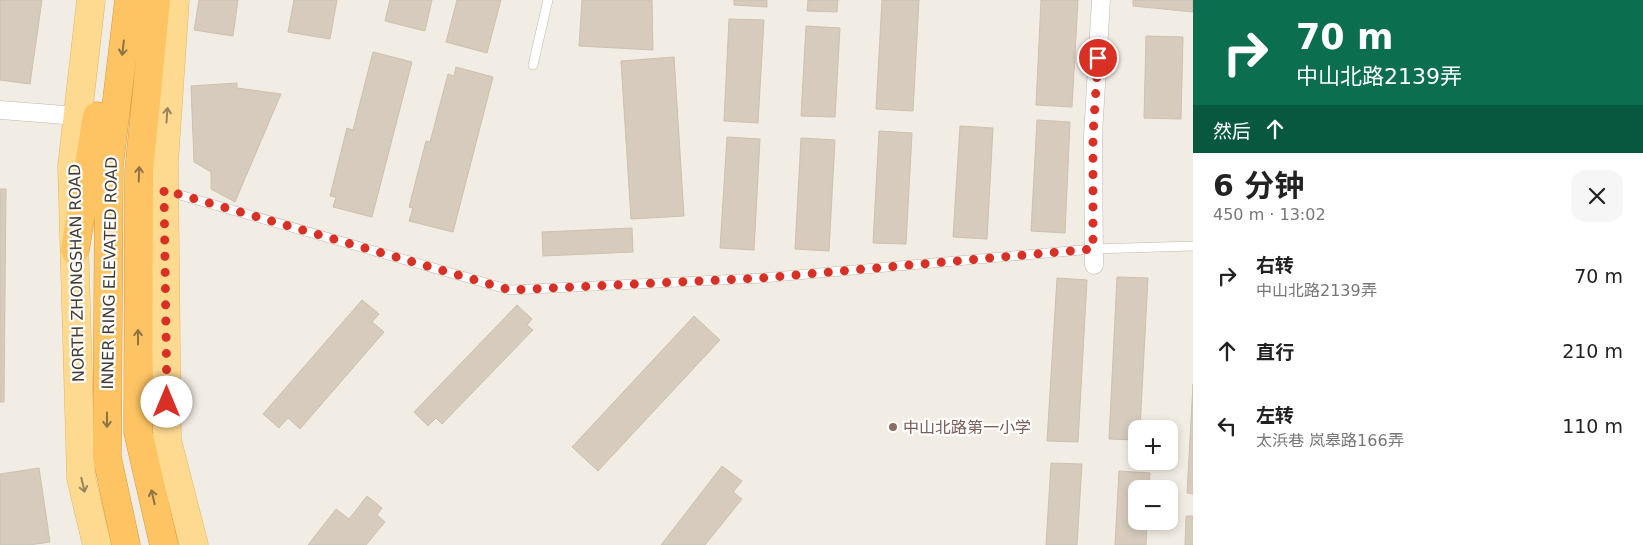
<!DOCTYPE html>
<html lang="zh">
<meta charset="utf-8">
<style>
body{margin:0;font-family:"DejaVu Sans","Noto Sans SC",sans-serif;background:#f6f6f6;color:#222;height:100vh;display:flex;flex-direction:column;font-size:19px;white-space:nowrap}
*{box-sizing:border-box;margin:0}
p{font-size:16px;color:#767676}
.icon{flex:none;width:28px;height:28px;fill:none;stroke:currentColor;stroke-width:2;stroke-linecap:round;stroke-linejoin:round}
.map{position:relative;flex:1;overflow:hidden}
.side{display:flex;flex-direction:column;background:#fff;width:450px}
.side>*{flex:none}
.guide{background:#0b6e4f;color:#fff;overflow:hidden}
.controls{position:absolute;left:1128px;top:420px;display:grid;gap:10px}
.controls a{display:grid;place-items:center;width:50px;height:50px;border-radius:10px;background:#fff;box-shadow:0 2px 8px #0003;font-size:25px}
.pin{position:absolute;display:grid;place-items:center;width:42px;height:42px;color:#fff;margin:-21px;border:2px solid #fff;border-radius:50%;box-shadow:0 1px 5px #0007}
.me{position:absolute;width:55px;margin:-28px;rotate:0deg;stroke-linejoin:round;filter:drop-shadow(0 0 4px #0008)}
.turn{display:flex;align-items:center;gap:18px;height:105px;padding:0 20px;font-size:22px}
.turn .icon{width:65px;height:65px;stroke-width:2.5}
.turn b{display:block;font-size:35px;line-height:42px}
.then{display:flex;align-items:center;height:48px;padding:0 20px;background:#0003;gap:10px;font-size:19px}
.round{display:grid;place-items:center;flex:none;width:52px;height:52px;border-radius:15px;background:#f6f6f6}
.headline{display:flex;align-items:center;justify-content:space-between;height:85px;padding:0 20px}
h1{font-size:30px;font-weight:700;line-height:38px}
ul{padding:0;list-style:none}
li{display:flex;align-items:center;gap:15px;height:75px;padding:0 20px}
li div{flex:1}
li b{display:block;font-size:19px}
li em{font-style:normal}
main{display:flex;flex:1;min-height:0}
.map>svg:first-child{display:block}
</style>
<main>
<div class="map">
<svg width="1193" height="545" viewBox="0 0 1193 545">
<rect width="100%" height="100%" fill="#f2ede4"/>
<path fill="#d6cbbc" stroke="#cec0ad" d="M0 0H42L30 84 0 80Z
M199 0H238L233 36 194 30Z
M294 0H337L330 39 288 32Z
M390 0H432L425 31 385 21Z
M457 0H501L487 53 446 42Z
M582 0H652L653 50 579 46Z
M734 0H767V7L734 5Z
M808 0H838L837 12 807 11Z
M882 0H919L913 111 876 109Z
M1041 0H1078L1072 107 1036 105Z
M1133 0H1193V12L1133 6Z
M729 19 764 20 758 123 724 121Z
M806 26 840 28 835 117 801 116Z
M1146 36 1183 37 1181 119 1144 118Z
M373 52 412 62 372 217 333 207 336 197 330 196 347 128 353 130Z
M674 57 684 216 631 219 621 61Z
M456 67 493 77 453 232 409 221 413 208 409 207 426 141 430 142 448 74 454 76Z
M237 83V88L281 94 235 202 211 189V172L194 162 191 86Z
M1037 120 1070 122 1065 233 1031 231Z
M960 126 993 128 987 239 953 237Z
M879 131 912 133 906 244 873 243Z
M727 137 760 139 754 250 720 248Z
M801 138 835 140 829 251 795 249Z
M0 189H6L4 402H0Z
M632 228 633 252 543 256 542 232Z
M1117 277 1148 278 1140 429H1136V440L1109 439Z
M1057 278 1087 280 1078 442 1047 441Z
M362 300 379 314 372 322 384 332 300 429 288 418 279 428 263 414Z
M517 305 532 319 527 325 533 330 442 424 436 418 428 426 414 412Z
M694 316 720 340 598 471 572 447Z
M1193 384V494L1187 493Z
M1051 463 1082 464 1077 545H1046Z
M722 466 742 481 733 492 742 499 705 545H661Z
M39 468 50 542 29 545H0V474Z
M1119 471 1150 473 1149 489H1136V521H1147L1146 545H1115Z
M367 496 382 508 377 515 385 522 366 545H308L336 509 349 519Z
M1186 516H1193V545H1185Z"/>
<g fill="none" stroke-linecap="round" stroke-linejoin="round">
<g stroke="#c0b7aa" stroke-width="10">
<path id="lane" d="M533 65 548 0
M166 191 510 290 762 278 1093 249 1193 246"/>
</g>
<g stroke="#c0b7aa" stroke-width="19">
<path id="street" d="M0 110 78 116
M1094 265 1093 135 1101 0"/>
</g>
<g stroke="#e3b661" stroke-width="29">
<path id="primary" d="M91 0 72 166 81 478 97 545
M175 0 164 163 167 440 194 545"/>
</g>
<g stroke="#dd9733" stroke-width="29">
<path id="highway" d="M156 0 139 171 138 432 164 545
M75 250 97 116
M126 545 107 457 109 166 129 0"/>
</g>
<use href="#lane" stroke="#fff" stroke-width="9"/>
<use href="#street" stroke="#fff" stroke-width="18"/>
<use href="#primary" stroke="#feda91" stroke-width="28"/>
<use href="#highway" stroke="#fec463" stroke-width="28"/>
</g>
<defs><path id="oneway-shaft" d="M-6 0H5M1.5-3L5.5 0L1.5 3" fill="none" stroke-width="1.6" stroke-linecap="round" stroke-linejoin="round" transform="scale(1.25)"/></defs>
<g stroke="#8e7347">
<use href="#oneway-shaft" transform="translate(123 48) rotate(97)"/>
<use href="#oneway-shaft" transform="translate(139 174) rotate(-88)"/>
<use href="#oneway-shaft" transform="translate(138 337) rotate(-90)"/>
<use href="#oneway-shaft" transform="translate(107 420) rotate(90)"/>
<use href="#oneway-shaft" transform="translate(153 497) rotate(-103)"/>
</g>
<g stroke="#98845e">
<use href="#oneway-shaft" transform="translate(167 115) rotate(-86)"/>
<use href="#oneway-shaft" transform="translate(83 485) rotate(77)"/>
</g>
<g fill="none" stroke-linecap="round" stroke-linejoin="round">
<path stroke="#d93025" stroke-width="9" stroke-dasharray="0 16.2" d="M167 402 164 190 510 290 762 278 1093 249V135L1098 58"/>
</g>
<circle fill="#8d6e63" stroke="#fff" stroke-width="2" cx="893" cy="427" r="5"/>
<g text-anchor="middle" stroke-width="4.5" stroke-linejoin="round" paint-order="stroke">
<g font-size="16" fill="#443d34" stroke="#fff">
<text transform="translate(76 273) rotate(-91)" y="6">NORTH ZHONGSHAN ROAD</text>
<text transform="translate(109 273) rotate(-89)" y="6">INNER RING ELEVATED ROAD</text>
</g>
<g font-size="16" fill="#785e54" stroke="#fff" text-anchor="start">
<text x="903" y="433">中山北路第一小学</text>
</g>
</g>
</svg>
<div class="controls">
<a>+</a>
<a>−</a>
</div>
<div class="pin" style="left:1098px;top:58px;background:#d93025"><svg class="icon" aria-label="arrive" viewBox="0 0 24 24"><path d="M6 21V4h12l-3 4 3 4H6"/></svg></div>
<svg class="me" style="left:167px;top:402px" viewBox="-20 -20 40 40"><circle r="19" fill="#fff"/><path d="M0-13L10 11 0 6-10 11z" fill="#d93025"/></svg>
</div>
<section class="side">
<div class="guide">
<div class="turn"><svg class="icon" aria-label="right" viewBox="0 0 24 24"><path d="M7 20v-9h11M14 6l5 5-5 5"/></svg><div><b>70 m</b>中山北路2139弄</div></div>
<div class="then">然后<svg class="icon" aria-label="ahead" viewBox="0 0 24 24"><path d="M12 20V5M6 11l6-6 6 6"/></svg></div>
</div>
<div class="headline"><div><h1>6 分钟</h1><p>450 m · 13:02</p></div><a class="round"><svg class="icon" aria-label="close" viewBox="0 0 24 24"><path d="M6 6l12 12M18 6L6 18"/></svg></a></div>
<ul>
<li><svg class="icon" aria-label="right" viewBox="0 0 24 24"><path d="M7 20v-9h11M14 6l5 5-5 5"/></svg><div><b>右转</b><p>中山北路2139弄</p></div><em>70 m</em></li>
<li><svg class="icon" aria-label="ahead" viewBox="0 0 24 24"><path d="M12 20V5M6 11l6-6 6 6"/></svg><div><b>直行</b></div><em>210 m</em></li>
<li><svg class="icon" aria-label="left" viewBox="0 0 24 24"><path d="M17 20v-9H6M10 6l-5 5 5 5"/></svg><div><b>左转</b><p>太浜巷 岚皋路166弄</p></div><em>110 m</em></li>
</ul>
</section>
</main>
